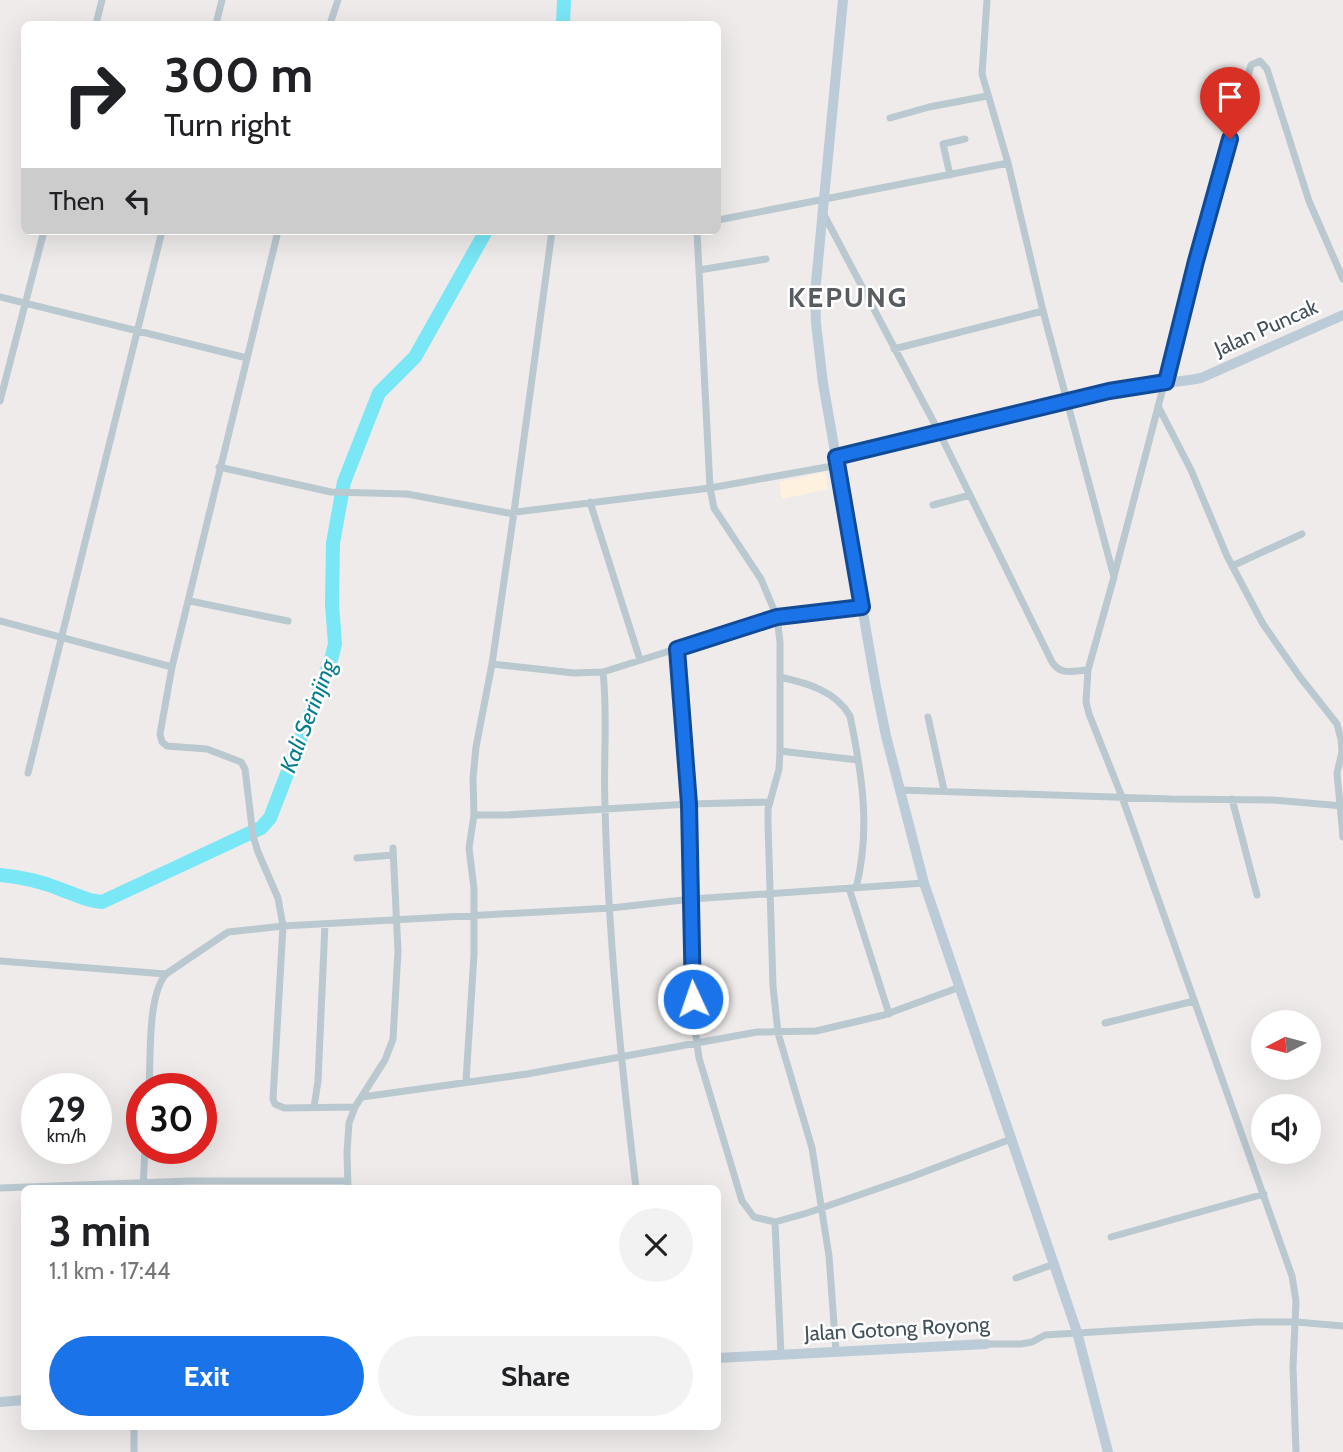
<!DOCTYPE html>
<meta charset="utf-8">
<style>
body{margin:0;font-family:Cabin,sans-serif;background:#f2f2f2;color:#202124;height:100vh;display:flex;flex-direction:column;font-size:26px;white-space:nowrap}
*{box-sizing:border-box;margin:0}
p{font-size:23px;color:#757577}
.icon{flex:none;width:38px;height:38px;fill:none;stroke:currentColor;stroke-width:2;stroke-linecap:round;stroke-linejoin:round}
.map{position:relative;flex:1;overflow:hidden}
.sheet{position:absolute;left:21px;top:1185px;width:700px;height:245px;display:flex;flex-direction:column;background:#fff;border-radius:10px;box-shadow:0 7px 28px #0002}
.sheet>*{flex:none}
.hud{position:absolute;left:21px;top:21px;width:700px;height:214px;border-radius:10px;box-shadow:0 7px 28px #0002;background:#fff;color:#202124;overflow:hidden}
.needle{width:46px;rotate:264deg}
.tools{position:absolute;left:1251px;top:1010px;display:grid;gap:14px}
.tools a{display:grid;place-items:center;width:70px;height:70px;border-radius:50%;background:#fff;box-shadow:0 7px 28px #0002;font-size:35px}
.speed{position:absolute;left:21px;top:1073px;display:flex;gap:14px;font-size:35px;font-weight:700;text-align:center}
.speed>*{display:grid;place-content:center;width:91px;height:91px;border-radius:50%;background:#fff;box-shadow:0 7px 28px #0002;line-height:1}
.speed small{font-size:18px;font-weight:400}
.speed .limit{border:10px solid #d22;background:#fff;color:#111}
.pin{position:absolute;display:grid;place-items:center;width:60px;height:60px;color:#fff;margin:-72px -30px;border-radius:50% 50% 50% 0;rotate:-45deg;box-shadow:0 0 7px #0007}
.pin .icon{rotate:45deg}
.me{position:absolute;width:77px;margin:-38px;rotate:357deg;stroke-linejoin:round;filter:drop-shadow(0 0 5px #0008)}
.turn{display:flex;align-items:center;gap:24px;height:147px;padding:0 28px;font-size:32px}
.turn .icon{width:91px;height:91px;stroke-width:2.5}
.turn b{display:block;font-size:49px;line-height:60px}
.then{display:flex;align-items:center;height:66px;padding:0 28px;background:#0003;gap:14px;font-size:26px}
.round{display:grid;place-items:center;flex:none;width:74px;height:74px;border-radius:37px;background:#f2f2f2}
.summary{display:flex;align-items:center;justify-content:space-between;height:119px;padding:0 28px}
h1{font-size:42px;font-weight:700;line-height:52px}
.primary-button{display:flex;gap:14px;margin-top:auto;padding:14px 28px}
.primary-button a{flex:1;height:80px;border-radius:42px;background:#1a73e8;color:#fff;font-size:28px;font-weight:700;line-height:80px;text-align:center}
.primary-button a+a{background:#f2f2f2;color:#202124}
.map>svg:first-child{display:block}
</style>
<div class="map">
<svg width="1343" height="1452" viewBox="0 0 1343 1452">
<rect width="100%" height="100%" fill="#efebeb"/>
<path fill="#fef2df" d="M825 472 828 489 782 499 779 482Z"/>
<g fill="none" stroke-linecap="round" stroke-linejoin="round">
<path stroke="#79e7f6" stroke-width="14" d="M563 24 564 0
M0 875C23 877 44 882 65 891 80 896 86 901 102 902L261 828 270 818 331 660 335 644 332 604 333 543 344 482 379 393 415 357 486 231"/>
<path stroke="#bac8d0" stroke-width="7" d="M987 0 982 74 1008 163 1043 311 1114 577 1088 670 1086 702 1089 714 1122 797 1292 1276 1296 1301 1293 1367 1296 1452
M96 24 102 0
M216 24 222 0
M330 24 338 0
M890 118 929 107 987 96
M950 175 943 144 965 139
M823 213 939 432 1052 662C1061 676 1073 671 1088 670
M718 220 1008 163
M278 231 172 667 160 734 162 742 167 746 207 749 241 762 245 769 253 836 258 852 278 898 283 926 273 1099 275 1104 284 1108 355 1107
M697 231 710 488 714 508 761 579 777 617 780 642V751L779 769 768 809V824L773 986 778 1033 812 1148 829 1256 836 1351
M699 270 766 259
M0 297 247 358
M894 349 1043 311
M0 401 44 231
M1158 406 1191 470 1227 556 1263 624 1300 677 1337 724 1341 739 1342 752 1337 773 1343 837
M219 467 331 492 407 494 508 513 710 488 838 465
M590 502 640 660
M933 505 970 495
M1232 566 1302 534
M1114 576 1196 261 1251 65 1260 61 1267 69 1309 201 1343 279
M190 601 288 621
M0 621 172 667
M677 649 689 804 692 926 691 979 694 1022 699 1058 742 1201 754 1217 775 1222
M492 664 574 673 603 672 777 617 862 607
M603 672C608 717 603 761 605 805 608 934 621 1061 636 1188
M780 677C807 683 836 691 850 716 862 774 871 829 856 888
M928 717 944 790
M780 751 858 760
M28 773 162 231
M900 790 1171 799 1273 800 1343 806
M1232 799 1257 895
M474 815H506L689 804 769 802
M357 858 393 855
M849 888 889 1014
M0 961 166 974
M1105 1023 1194 1001
M466 1081 474 955V889L469 848 474 815 473 778 476 747 492 664 514 512 552 231
M149 1088C151 1059 147 996 166 974L228 932 283 926 611 908 692 899 924 883
M362 1097 527 1074 757 1032 816 1031 884 1015 960 987
M314 1107 318 1081 325 924
M0 1188 189 1181H347
M143 1188 145 1148
M348 1188 347 1152 349 1123 355 1107 385 1060 393 1039 398 951 393 848
M1111 1237 1264 1194
M1016 1278 1054 1264
M986 1344H1021L1032 1342 1045 1335 1256 1322H1296L1343 1326
M781 1355 775 1222 807 1213 911 1177 1011 1139
M134 1452V1426"/>
<path stroke="#bbcbd7" stroke-width="10" d="M843 0 815 293 816 323 823 383 876 687 886 736 924 883 1077 1332 1108 1452
M836 457 1109 391C1140 384 1170 384 1201 378L1343 315
M718 1358 986 1344
M0 1402 24 1400"/>
</g>
<g fill="none" stroke-linecap="round" stroke-linejoin="round">
<g stroke="#114b97" stroke-width="18">
<path id="route" d="M693 999 689 804 677 649 777 617 862 607 836 457 1109 391 1166 382 1196 261 1230 139"/>
</g>
<use href="#route" stroke="#1a73e8" stroke-width="12"/>
</g>
<g text-anchor="middle" stroke-width="5" stroke-linejoin="round" paint-order="stroke">
<g font-size="21" fill="#42515a" stroke="#fff">
<text transform="translate(1266 328) rotate(-24)" y="7">Jalan Puncak</text>
<text transform="translate(897 1329) rotate(-3)" y="7">Jalan Gotong Royong</text>
</g>
<g font-size="23" font-style="italic" fill="#037f8f" stroke="#fff">
<text transform="translate(308 716) rotate(-69)" y="8">Kali Serinjing</text>
</g>
<g font-size="28" font-weight="bold" letter-spacing="2" fill="#575c61" stroke="#fff">
<text x="848" y="307">KEPUNG</text>
</g>
</g>
</svg>
<div class="tools">
<a><svg class="needle" viewBox="-14 -14 28 28"><path d="M0-13l5 13h-10z" fill="#e53935"/><path d="M0 13l5-13h-10z" fill="#757577"/></svg></a>
<a><svg class="icon" aria-label="sound" viewBox="0 0 24 24"><path d="M4 9h4l5-4v14l-5-4H4zM17 9q2 3 0 6"/></svg></a>
</div>
<div class="speed"><div>29<small>km/h</small></div><div class="limit">30</div></div>
<div class="pin" style="left:1230px;top:139px;background:#d93025"><svg class="icon" aria-label="arrive" viewBox="0 0 24 24"><path d="M6 21V4h12l-3 4 3 4H6"/></svg></div>
<svg class="me" style="left:693px;top:999px" viewBox="-20 -20 40 40"><circle r="17" fill="#1a73e8" stroke="#fff" stroke-width="3"/><path d="M0-11L8 9 0 5-8 9z" fill="#fff"/></svg>
<div class="hud">
<div class="turn"><svg class="icon" aria-label="right" viewBox="0 0 24 24"><path d="M7 20v-9h11M14 6l5 5-5 5"/></svg><div><b>300 m</b>Turn right</div></div>
<div class="then">Then<svg class="icon" aria-label="left" viewBox="0 0 24 24"><path d="M17 20v-9H6M10 6l-5 5 5 5"/></svg></div>
</div>
<section class="sheet">
<div class="summary"><div><h1>3 min</h1><p>1.1 km · 17:44</p></div><a class="round"><svg class="icon" aria-label="close" viewBox="0 0 24 24"><path d="M6 6l12 12M18 6L6 18"/></svg></a></div>
<div class="primary-button"><a>Exit</a><a>Share</a></div>
</section>
</div>
